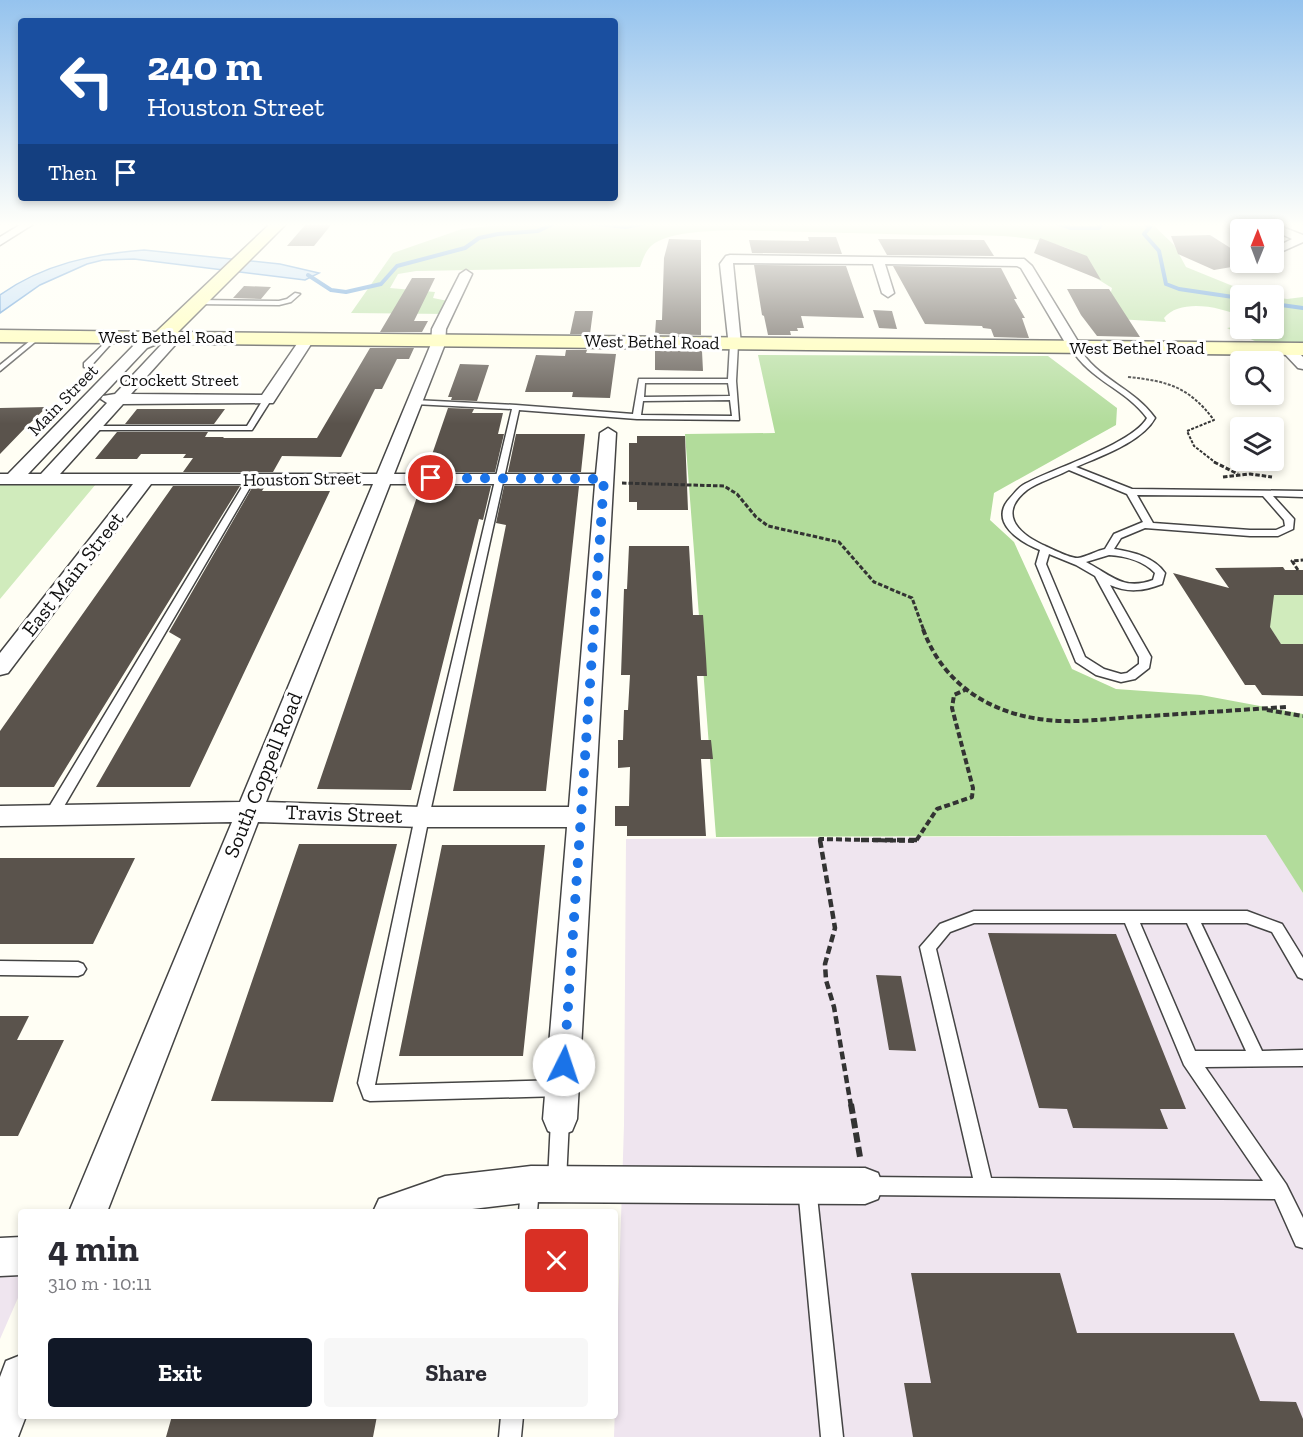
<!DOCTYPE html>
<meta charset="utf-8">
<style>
body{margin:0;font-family:"Zilla Slab",serif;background:#f7f7f7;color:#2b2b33;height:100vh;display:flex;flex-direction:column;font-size:22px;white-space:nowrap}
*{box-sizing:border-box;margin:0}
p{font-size:20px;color:#7c7c81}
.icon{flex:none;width:33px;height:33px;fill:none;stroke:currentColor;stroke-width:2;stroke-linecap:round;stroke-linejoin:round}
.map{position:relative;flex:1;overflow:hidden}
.side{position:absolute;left:18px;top:1209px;width:600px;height:210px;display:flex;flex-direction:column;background:#fff;border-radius:6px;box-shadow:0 3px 9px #0003}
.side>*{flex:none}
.hud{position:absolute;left:18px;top:18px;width:600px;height:183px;border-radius:6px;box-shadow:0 3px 9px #0003;background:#1a4fa0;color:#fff;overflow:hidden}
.needle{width:39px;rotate:1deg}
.fabs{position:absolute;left:1230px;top:219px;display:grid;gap:12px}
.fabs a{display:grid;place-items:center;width:54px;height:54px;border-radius:6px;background:#fff;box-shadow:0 3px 9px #0003;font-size:30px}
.pin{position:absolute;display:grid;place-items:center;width:51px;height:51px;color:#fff;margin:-26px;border:3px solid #fff;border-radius:50%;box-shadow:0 2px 6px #0007}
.me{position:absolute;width:66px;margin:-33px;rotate:4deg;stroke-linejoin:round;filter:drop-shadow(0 0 4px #0008)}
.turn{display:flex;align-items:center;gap:21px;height:126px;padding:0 30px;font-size:27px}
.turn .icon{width:78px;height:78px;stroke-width:2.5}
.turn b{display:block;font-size:42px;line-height:51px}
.then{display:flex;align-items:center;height:57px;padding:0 30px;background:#0003;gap:12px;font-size:22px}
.round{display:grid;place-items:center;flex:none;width:63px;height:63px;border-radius:6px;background:#f7f7f7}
.summary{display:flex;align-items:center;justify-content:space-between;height:102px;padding:0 30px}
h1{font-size:36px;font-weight:800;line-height:45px}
.cta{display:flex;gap:12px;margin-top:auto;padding:12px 30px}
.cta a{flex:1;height:69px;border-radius:6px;background:#111827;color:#fff;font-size:24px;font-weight:800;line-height:69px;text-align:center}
.cta a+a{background:#f7f7f7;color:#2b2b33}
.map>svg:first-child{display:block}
</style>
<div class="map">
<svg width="1303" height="1437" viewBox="0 0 1303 1437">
<rect width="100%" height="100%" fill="#fffef4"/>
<path fill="#efe5ef" d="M1267 835 1303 893V1437H614L624 1125 626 839Z
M21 1262V1291L0 1339V1264Z"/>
<path fill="#d0ebbc" d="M0 484H96L0 599Z
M1303 587V644H1281L1267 623 1255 595H1301Z"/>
<path fill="#b2dc9b" d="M521 223H1151L1174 245 1186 267 1250 293 1265 295 1240 296V316C1221 307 1180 298 1164 318L1166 322 1118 319 1109 300 1112 288 1083 270 1085 257C1044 230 968 236 919 235 857 233 796 232 735 230 713 231 668 231 651 246 645 252 643 259 640 267L416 271 398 274 390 288 435 292 433 298 453 302 448 314 351 313 393 253 462 229Z
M1274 297 1287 299 1303 297V343H1259L1227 328 1240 326V328H1274Z
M758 355 1048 356 1117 408 1116 425 994 493 990 520 1014 542 1072 669 1116 689 1201 695 1303 714V893L1266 835 716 837 685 434 775 433Z"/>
<path fill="#b8d9f7" stroke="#3d86d0" stroke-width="1.5" d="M144 250 280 264 319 273 305 280 134 259 103 260 87 264 40 285 0 313V295C43 264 93 254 144 250Z"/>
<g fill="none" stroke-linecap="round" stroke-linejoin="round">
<path stroke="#3d86d0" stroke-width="4" d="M588 223 625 227 647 223
M988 223H1001
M1056 223 1071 228H1099L1101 225 1097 223
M1144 223 1150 227 1144 234 1159 251 1166 284 1179 289 1240 298
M308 275 331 290 346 292 381 284 397 266 465 248 479 238 498 234 538 231 555 223
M1274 304 1303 308"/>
</g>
<path fill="#5a534c" d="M305 225H331L314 246H287Z
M1210 235 1240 254V262L1255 263 1214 270 1178 254 1171 236Z
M808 237H836L842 254 752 253 749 240 809 241Z
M1040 238 1087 256 1101 280 1034 253Z
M669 239 701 240V335L655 334 656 320H662L664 258Z
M878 239 984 240 994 256 887 255Z
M754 265 846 266 864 318 801 316 804 328H797L798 331H790L791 335H768L764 316 762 315Z
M893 266 1001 268 1017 299H1014L1025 318H1022L1029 338 994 337 991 329 983 328 982 326 925 324Z
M412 278H435L414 321H428L422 332H380Z
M244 286 271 287 261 299 233 298Z
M1067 289H1109L1140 337 1097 336 1081 315Z
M873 310 892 311 897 329 879 328Z
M575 311H593L590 334H570Z
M370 348H414L409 359H397L382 389H375L341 457 282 456 273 472H183L193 458H183L186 454H141L137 459H95L117 432H208L205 437H224L223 438H317Z
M566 350H587L586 353 616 354 610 398 572 397 573 392H525L536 355 565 356Z
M655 351H702L703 371 655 370Z
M460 364 489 365 477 401 451 400 452 397H448Z
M47 407 28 425 0 454V408Z
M448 408 474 409 472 413H503L498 434H504L495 472H426Z
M137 409H225L214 424H125Z
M516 434H585L581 472H508Z
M637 436H685L688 510H637V502H629V443H637Z
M173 486H240L54 787H0V731Z
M253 486H265L262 491H330L190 787H96L181 639 169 632Z
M425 486H491L483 520 479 519 411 790 317 789 419 491H425Z
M504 486H579L546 791H453L506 525 496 523Z
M629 546H689L693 615H703L706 658 707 676H697L701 740H711L713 759H701L706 836H627V826H615V806H629L630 767 618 768V740H623L624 710H628L630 675H621L624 589H627Z
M1283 567 1285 570H1303V595H1274L1270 627 1281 644H1303V696L1262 695 1255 685H1245L1173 573 1229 588 1215 568Z
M299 844H397L333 1102 211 1101Z
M442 845H545L523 1056H399Z
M0 858H135L93 944H0Z
M988 933 1116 934 1186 1109H1160L1168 1129 1073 1128 1067 1109 1039 1108Z
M876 975 901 976 916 1051 889 1050Z
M0 1016H29L17 1040H64L18 1136H0Z
M911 1273H1060L1077 1333H1234L1260 1401 1296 1402 1303 1419V1437H913L904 1383H931Z
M172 1416H377L373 1437H166Z"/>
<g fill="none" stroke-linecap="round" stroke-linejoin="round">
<g stroke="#444" stroke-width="3">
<path id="lane" d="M295 293 300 294 291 302 279 305 197 304 194 302 197 300 279 301 287 299Z
M36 336 41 337 0 371V365Z
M112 336 117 337 90 367H84V363Z
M734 342 738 344 736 381 739 420 637 419 519 410 429 817 375 1085 562 1080 568 1082 570 1088 568 1094 562 1096 370 1101 364 1099 358 1083 415 817 512 409 414 404 410 402 414 400 516 405 633 414 639 379H728L730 344ZM645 383H728L730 396 644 397ZM730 400 732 416 641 415 643 401Z
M1072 346H1078C1097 380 1132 386 1155 418 1142 442 1101 456 1076 467L1132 489 1303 491V497L1273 496 1294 519 1293 529 1278 536H1250L1145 528 1121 538 1114 549C1133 552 1154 557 1165 573L1162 584C1144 591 1128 593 1110 585L1151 657 1149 668 1135 679 1121 682 1096 675 1076 662 1036 564 1040 550C1020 542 988 522 1010 498 1014 494 1018 488 1023 485 1051 469 1133 444 1147 418 1126 389 1089 380 1071 348ZM1069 470 1127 494 1143 522 1114 534 1105 549C1096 551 1086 557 1078 558 1071 559 1050 548 1043 545 1017 533 998 513 1027 490 1038 482 1056 477 1069 470ZM1137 495 1263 496 1284 520 1285 526 1276 530H1250L1153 523ZM1049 554 1076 565 1095 576 1139 657V664L1127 673 1121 674 1104 669 1085 657 1046 564ZM1109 555C1125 556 1144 561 1155 573L1153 580C1123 591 1111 575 1086 562Z
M264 398 271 400 252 430H92L88 428 92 426H247Z
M251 476 255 479 56 820H46L44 816 46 812 247 479Z
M974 911H1247L1282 924 1303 958V979L1298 977 1272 932 1247 923H1201L1262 1051 1303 1050V1066L1205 1067 1286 1184 1303 1218V1248L1296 1246 1275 1199 867 1195 861 1192 858 1186 861 1180 867 1177 973 1178 920 947 940 924ZM974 923H1125L1184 1065 1263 1181 991 1178 936 949 950 932ZM1140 923H1187L1246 1051H1195Z
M0 961 78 962 83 964 86 969 83 974 78 976 0 975Z
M560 1111 566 1114 569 1120 566 1181 563 1187 557 1190 551 1187 548 1181 551 1120 554 1114Z
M807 1178 813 1181 816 1187 843 1437H821L798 1187 801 1181Z
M530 1179 536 1182 539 1188 537 1212H519L521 1188 524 1182Z
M501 1416H523L521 1437H499Z"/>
</g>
<g stroke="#444" stroke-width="3">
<path id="street" d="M23 223H35L0 245V237Z
M1258 223H1272L1303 235V242L1274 255V248L1292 239Z
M730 255 1024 259 1032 266 1082 348 1075 352 1070 351 1021 268 1017 266 885 264 894 293 888 297 882 293 873 264 733 263 741 344 734 348 729 347 720 264 726 256Z
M466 270 472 274 446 329 445 344 394 474H596L600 433 608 428 616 433 577 1119 572 1131 560 1136 548 1131 543 1119 567 827H422L258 822 107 1212H69L232 822 0 826V806L240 802 373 484H151L8 673 0 675V653L133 484H0V474H8L137 342C155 335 162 327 175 345L131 394 262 395 303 335 308 334 315 338 273 403 123 404 60 474H377L431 344 432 329 460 274ZM159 343 161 345 115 394 103 396 101 399 107 403 41 474H28L147 348ZM390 484H595L569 807H422L266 802Z
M1287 345 1292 346 1303 357V369L1298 368 1280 349Z
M531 1166 865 1168 878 1173 883 1186 878 1199 865 1204 531 1202 447 1212H373L379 1199 445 1176Z
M21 1237V1275L0 1276V1238Z
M21 1355V1416H26L18 1437H0V1377L6 1361Z"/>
</g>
<g stroke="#333" stroke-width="3">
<path id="secondary" d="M271 223H287L178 332 1303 343V355L0 342V330L156 332Z"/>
</g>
<path stroke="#333" stroke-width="2" stroke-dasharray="3 1.5" stroke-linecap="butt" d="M1128 377C1168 381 1189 387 1214 420L1187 431 1194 446 1216 463"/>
<path stroke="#333" stroke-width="3" stroke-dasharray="4.5 2" stroke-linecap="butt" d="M1214 462 1238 474
M1223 477 1250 474 1272 477
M622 483 724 486 737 494 756 517 768 526 839 542 874 582 912 598 924 631
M1298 570 1292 561 1303 560"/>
<path stroke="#333" stroke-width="4" stroke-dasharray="6 3" stroke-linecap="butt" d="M923 629C945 690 1000 719 1062 721 1091 722 1121 717 1149 716 1195 713 1240 710 1286 707
M1267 710 1303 716
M820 841V839L916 841 937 809 972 797 973 788 952 708 954 695 965 690"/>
<path stroke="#333" stroke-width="4.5" stroke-dasharray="8 4" stroke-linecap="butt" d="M820 840 835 928 825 964 826 980 834 1007 851 1106
M861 840H917"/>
<path stroke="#333" stroke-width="6" stroke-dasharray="10 4.5" stroke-linecap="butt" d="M851 1104 860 1157"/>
<use href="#lane" fill="#fff" fill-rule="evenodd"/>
<use href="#street" fill="#fff" fill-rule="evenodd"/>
<use href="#secondary" fill="#fffeaf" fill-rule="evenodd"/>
</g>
<linearGradient id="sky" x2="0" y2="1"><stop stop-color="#95c3ee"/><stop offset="0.53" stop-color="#fffffa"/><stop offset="1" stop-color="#fffffa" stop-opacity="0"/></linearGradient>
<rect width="1303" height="424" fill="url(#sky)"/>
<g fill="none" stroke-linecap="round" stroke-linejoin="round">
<path stroke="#1a73e8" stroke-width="10" stroke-dasharray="0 18" d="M431 478 604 479 564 1065"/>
</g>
<g text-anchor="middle" stroke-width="6" stroke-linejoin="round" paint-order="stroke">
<g font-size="18" fill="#111" stroke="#fff">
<text x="166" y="343">West Bethel Road</text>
<text transform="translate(652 342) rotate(1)" y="6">West Bethel Road</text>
<text x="1137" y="354">West Bethel Road</text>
<text x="179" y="386">Crockett Street</text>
<text transform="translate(63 400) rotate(-46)" y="6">Main Street</text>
<text transform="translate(302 479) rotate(-1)" y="6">Houston Street</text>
</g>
<g font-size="21" fill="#111" stroke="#fff">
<text transform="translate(73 574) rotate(-52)" y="7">East Main Street</text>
<text transform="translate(263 775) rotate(-68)" y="7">South Coppell Road</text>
<text transform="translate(344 814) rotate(2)" y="7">Travis Street</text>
</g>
</g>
</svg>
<div class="fabs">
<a><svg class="needle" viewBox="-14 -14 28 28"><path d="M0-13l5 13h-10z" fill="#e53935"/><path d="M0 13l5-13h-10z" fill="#7c7c81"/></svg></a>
<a><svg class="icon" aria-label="sound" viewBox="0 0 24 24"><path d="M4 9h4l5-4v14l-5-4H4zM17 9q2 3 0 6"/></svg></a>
<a><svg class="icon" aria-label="search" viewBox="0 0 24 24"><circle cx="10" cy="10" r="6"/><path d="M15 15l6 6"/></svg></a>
<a><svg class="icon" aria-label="layers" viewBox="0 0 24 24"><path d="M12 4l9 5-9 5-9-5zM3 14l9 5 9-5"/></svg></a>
</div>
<div class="pin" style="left:431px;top:478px;background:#d93025"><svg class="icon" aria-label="arrive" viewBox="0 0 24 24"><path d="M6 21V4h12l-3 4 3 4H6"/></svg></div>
<svg class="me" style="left:564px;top:1065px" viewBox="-20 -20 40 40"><circle r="19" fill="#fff"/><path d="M0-13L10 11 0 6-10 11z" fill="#1a73e8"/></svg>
<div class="hud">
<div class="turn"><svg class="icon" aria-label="left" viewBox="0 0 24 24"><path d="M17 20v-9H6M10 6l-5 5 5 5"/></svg><div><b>240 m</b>Houston Street</div></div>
<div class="then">Then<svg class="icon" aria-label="arrive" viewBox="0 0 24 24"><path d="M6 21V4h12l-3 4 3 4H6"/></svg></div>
</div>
<section class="side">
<div class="summary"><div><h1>4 min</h1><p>310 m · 10:11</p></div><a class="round" style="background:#d93025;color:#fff"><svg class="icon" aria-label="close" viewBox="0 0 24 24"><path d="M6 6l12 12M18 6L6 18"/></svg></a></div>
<div class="cta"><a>Exit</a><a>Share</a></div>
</section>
</div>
